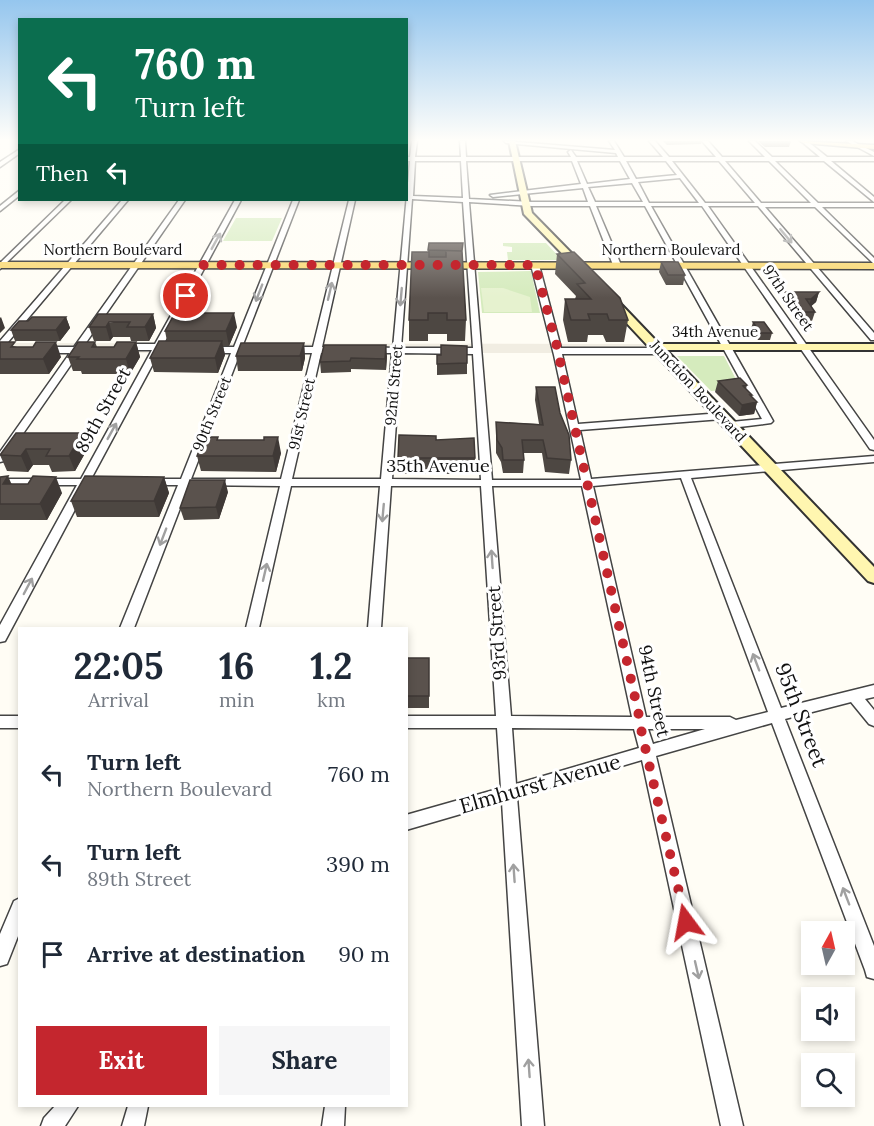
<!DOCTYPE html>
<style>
body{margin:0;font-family:Lora,serif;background:#f6f6f7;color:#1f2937;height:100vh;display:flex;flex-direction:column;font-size:22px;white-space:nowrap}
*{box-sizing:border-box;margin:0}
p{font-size:20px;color:#747a83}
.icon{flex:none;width:33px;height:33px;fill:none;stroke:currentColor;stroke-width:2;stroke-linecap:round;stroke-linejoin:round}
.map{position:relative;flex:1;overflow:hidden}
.sheet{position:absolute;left:18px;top:627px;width:390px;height:480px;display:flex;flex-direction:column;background:#fff;border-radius:0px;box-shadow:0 3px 9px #0003}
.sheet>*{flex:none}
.hud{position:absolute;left:18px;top:18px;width:390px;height:183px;border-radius:0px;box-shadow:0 3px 9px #0003;background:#0b6e4f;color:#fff;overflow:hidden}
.needle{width:39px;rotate:8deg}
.fabs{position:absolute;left:801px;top:921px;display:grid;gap:12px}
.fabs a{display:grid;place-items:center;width:54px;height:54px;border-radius:0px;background:#fff;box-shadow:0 3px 9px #0003;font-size:30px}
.pin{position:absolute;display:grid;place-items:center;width:51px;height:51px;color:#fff;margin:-26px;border:3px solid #fff;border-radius:50%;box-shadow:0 2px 6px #0007}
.me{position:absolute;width:66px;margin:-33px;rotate:347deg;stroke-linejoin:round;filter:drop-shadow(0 0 4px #0008)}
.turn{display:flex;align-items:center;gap:21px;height:126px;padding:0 18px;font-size:27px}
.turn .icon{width:78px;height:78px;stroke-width:2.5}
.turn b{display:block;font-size:42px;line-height:51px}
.then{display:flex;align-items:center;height:57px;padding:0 18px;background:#0003;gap:12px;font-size:22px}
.eta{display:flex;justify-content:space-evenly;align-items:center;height:102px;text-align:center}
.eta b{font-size:36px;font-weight:700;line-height:42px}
.button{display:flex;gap:12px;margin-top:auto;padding:12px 18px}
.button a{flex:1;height:69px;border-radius:0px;background:#c4262e;color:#fff;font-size:24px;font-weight:700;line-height:69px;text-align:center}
.button a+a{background:#f6f6f7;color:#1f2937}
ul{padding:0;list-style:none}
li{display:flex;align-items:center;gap:18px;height:90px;padding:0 18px}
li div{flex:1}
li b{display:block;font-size:22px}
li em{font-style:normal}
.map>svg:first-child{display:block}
</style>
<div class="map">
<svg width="874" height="1126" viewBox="0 0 874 1126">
<rect width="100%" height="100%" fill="#fffdf5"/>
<path fill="#d5ebbd" d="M236 218H282L272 241H223Z
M503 243H546L562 260H508L507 252H512V247L503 246Z
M531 271 540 313H482L478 272Z
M677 356H724L741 389 711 391Z"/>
<path fill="#e6f2cf" d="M481 288H503L530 297 532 312H484Z"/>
<path fill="#f1ede2" d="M0 343 647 344 655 353H0Z"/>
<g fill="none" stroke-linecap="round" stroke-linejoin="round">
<g stroke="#444" stroke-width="3">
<path id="street" d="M412 141H417L415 157H461L460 141H465L466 157H571L568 152 571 150 576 157H618L616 153 506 143 504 141 615 150 609 141H614L624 157H663L649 141H655L669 157H716L702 141H708L722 157H765L749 141H755L772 157H820L801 141H807L827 157H874V161H831L874 197V202L824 161H775L818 203H874V207H822L874 258V264L815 207H765L874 333V340H871L758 206H708L874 440V450L870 449 702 206H651L773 421 771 423 731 428 726 425 731 422 762 419 645 206H596L621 265 617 267 613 265 590 206H532L469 202 492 480H581L554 355 531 265 535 263 539 265 561 348H661L665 351 661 354H562L578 424 722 413 727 416 722 419 580 430 591 479 874 456V462L691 478 781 708 874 685V697L865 699 874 710V726L869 724 851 702 785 719 874 946V979L867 977 865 970 772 723 656 756 743 1126H721L642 760 517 797 544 1126H522L502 802 406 830V815L501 788 497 728H406V716H496L481 486H391L381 628H368L380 486H291L259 628H246L280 486 189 485 134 628H120L178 485H150L145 482 150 479H181L231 353H208L204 350 208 347H234L293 200H299L242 347H254L258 350 254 353H240L191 479H281L312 353H289L285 350 289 347H313L349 200H355L322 347H338L342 350 338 353H321L292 479H381L392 353H370L366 350 370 347 393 348 410 161H406V157H410ZM415 161H461L463 198 413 196ZM466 161H572L581 184 490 195 493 197 583 188 588 202H532L469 199ZM577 161H620L630 179 587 184ZM626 161H666L677 175 636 179ZM672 161H719L755 203H705ZM725 161H769L811 203H761ZM680 178 699 203H649L638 182ZM632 183 643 202H595L588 187ZM412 199 463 202 473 348H401ZM401 353 473 354 481 480 392 479ZM681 478 768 712 736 720 730 717H646L593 486ZM492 486H582L632 717 511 716ZM512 728 634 729 639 748 516 784ZM648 729H705L653 744Z
M846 141H852L874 152V156Z
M20 149V153L0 167V162Z
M20 190V195L0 211V206Z
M65 200H71L0 269V263Z
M122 200H128L3 348 0 349V341Z
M179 200H185L83 347 93 350 89 353H79L4 461 0 462V452L70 353H43L39 350 43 347H74Z
M235 200H241L91 479 101 480 102 482 97 485H88L5 641 0 642V625L77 485H0V479H81L152 350H121L117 347 121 344H155Z
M0 716H20V728H0Z
M20 898V931L7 964 0 966V934L14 901Z
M55 1106H78L65 1126H41L44 1118Z
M128 1106H148L144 1126H122Z
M325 1106H345L344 1126H322Z"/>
</g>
<g stroke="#333" stroke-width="4">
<path id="secondary" d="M509 141H515L532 213 585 267V271H579L524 214Z
M610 296 614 297 659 344H874V350H666L874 567V583L868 581 606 301V297Z"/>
</g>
<g stroke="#222" stroke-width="3">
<path id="primary" d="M800 141 874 145V149L804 143Z
M0 262 874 263V269L0 268Z"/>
</g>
<use href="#street" fill="#fff" fill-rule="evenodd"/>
<use href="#secondary" fill="#fff6b0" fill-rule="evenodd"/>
<use href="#primary" fill="#f9d66b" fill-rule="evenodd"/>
</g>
<path fill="#4d4742" d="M663 141H702L701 144 667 145Z
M758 141H791L789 147H765Z
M429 243 462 251 466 320 465 341H447V334H428V341H409V320L428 252Z
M557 254 628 320 624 342H606L603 335H588L587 342H568L563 320 565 299H575L576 296 555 274Z
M661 262 685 275 683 285H666L659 272Z
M785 292H819L816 302 811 306 815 312 812 321H796L782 301Z
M153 314 156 328 149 341H131L130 337H113L110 341H94L89 327Z
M66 317 70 328 60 341H15L11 330 28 321Z
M753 322 772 333 770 340H758L751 329Z
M237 327 229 346H223L225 355 218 373 154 372 150 358 167 341 165 331Z
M0 342 17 347 61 357 49 374H0Z
M95 342 97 347H114L136 342 140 357 130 374H82L81 371H73L68 357Z
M304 343 305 358 302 371H238L236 356Z
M324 345 387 356 386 370 351 369V372L321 373 320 362Z
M437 355 467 363V374L437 375Z
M718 381 747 385 746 389 752 397 757 402 754 414 739 416 715 392Z
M536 387 560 413 571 460 569 474 545 472 542 453H523L524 460 523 473H503L501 462 496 453V422L539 424 535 400Z
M16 433 88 448 75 471 52 472 49 465H33L28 472 7 471 0 455Z
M218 440 281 453 276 472 201 471 197 456Z
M436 440 475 458 474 474H398V458Z
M0 477 12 484 62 493 47 520H0Z
M164 477 169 493 159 517H77L71 501Z
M228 492 219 519 184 520 180 508Z
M406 658H429V708H406Z"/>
<path fill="#3f3936" d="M819 292 816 302 808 309 811 299Z
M234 313 237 327 229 346 226 331Z
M153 314 156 328 149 341 145 327Z
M1 317 5 328 0 333V318Z
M66 317 70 328 60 341 56 330Z
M109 322 113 337 110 341 106 327Z
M222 341 225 355 218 373 215 358Z
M56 342 61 357 49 374 43 359Z
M136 342 140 357 130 374 126 359Z
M304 343 305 358 302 371 300 356Z
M386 345 387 356 386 370 385 359Z
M750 395H752L750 404 757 402 754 414 739 416 742 405Z
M82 433 88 448 75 471 69 456Z
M278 437 281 453 276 472 273 456Z
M26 449 33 465 28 472 21 456Z
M8 476 15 492 3 484Z
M56 477 62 493 47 520 40 504Z
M164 477 169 493 159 517 154 501Z
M225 480 228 492 219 519 216 507Z"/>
<path fill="#5a524d" stroke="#3f3936" stroke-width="1.5" d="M429 243H463L462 251 428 250Z
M446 251H462L466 320H447V313H428V320H409L412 252H429V257H446Z
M574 252 620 298 628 320H609L607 314H588L590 320H571L565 299H591L577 284 585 283 557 254Z
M661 262H678L685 275H668Z
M785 292H819L811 299H806L815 312H799Z
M175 313H234L226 331H165Z
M98 314H153L145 327H127L130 322H109L106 327H89Z
M32 317H66L56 330H11L19 321H28Z
M753 322H764L772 333H760Z
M159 341H222L215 358H150Z
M0 342H15L11 347H33L36 342H56L43 359H0Z
M78 342H95L92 347H114L117 342H136L126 359H77L79 357H68Z
M241 343H304L300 356H236Z
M324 345H386L385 359 351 358 350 361 320 362Z
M441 345 467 346V363L437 364V355H441Z
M740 378 747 385 743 386 752 395H750L757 402 742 405 718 381Z
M536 387H555L560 413 569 435 571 460 547 458 543 440H522L524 460H503L502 448 497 440 496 422 543 425Z
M16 433H82L69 456H46L50 449H26L21 456 0 455Z
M399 435 436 436V440L474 438 475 458H398Z
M204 437H218L217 440H264V437H278L273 456H197Z
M8 476 3 484H28L33 476 56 477 40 504H0V477Z
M85 476 164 477 154 501H71Z
M190 480H225L216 507 180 508Z
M406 658H429V696H406Z"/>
<defs><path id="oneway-shaft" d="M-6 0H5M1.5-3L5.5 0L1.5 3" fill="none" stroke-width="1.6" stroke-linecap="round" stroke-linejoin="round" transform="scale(1.5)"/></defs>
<g stroke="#a0a0a0">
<use href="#oneway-shaft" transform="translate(786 236) rotate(50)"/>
<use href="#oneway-shaft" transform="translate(216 241) rotate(-61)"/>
<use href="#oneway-shaft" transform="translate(330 291) rotate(-77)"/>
<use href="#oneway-shaft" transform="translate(259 293) rotate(111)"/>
<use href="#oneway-shaft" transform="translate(401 297) rotate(95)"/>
<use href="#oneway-shaft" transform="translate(112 431) rotate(-61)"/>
<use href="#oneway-shaft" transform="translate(383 513) rotate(95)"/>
<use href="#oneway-shaft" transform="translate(163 537) rotate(111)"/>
<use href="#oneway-shaft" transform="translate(492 559) rotate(-94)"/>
<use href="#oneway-shaft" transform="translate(265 572) rotate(-77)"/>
<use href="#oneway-shaft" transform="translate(28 586) rotate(-62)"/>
<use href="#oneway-shaft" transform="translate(756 662) rotate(-111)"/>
<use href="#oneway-shaft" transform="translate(514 873) rotate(-94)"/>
<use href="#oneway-shaft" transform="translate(846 896) rotate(-111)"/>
<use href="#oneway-shaft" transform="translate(697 970) rotate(77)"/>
<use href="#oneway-shaft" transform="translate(529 1068) rotate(-94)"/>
</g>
<linearGradient id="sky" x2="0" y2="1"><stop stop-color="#95c6ee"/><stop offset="0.47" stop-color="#fffefa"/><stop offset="1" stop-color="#fffefa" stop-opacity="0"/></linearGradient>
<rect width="874" height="298" fill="url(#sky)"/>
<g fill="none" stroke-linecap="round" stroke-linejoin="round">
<path stroke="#c4262e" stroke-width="10" stroke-dasharray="0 18" d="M186 296 203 265H535L556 343 638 711 642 734 686 922"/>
</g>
<g text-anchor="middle" stroke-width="6" stroke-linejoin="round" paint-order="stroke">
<g font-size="15" fill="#111" stroke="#fff">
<text x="113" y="255">Northern Boulevard</text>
<text x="671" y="255">Northern Boulevard</text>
<text transform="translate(788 298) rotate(55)" y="5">97th Street</text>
<text x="715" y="337">34th Avenue</text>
<text transform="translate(394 385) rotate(-85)" y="5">92nd Street</text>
<text transform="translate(698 391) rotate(47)" y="5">Junction Boulevard</text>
<text transform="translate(212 414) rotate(-68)" y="5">90th Street</text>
<text transform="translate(302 414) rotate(-77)" y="5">91st Street</text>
</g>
<g font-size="18" fill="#111" stroke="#fff">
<text transform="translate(103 410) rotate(-61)" y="6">89th Street</text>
<text x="438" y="472">35th Avenue</text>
<text transform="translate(497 633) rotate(-94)" y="6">93rd Street</text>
<text transform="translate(654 691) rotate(78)" y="6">94th Street</text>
</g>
<g font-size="21" fill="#111" stroke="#fff">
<text transform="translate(801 715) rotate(69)" y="7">95th Street</text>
<text transform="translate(540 784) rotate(-16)" y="7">Elmhurst Avenue</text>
</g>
</g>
</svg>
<div class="fabs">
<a><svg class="needle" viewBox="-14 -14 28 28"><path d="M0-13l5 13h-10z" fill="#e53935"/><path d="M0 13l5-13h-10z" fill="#747a83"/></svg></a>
<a><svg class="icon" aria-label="sound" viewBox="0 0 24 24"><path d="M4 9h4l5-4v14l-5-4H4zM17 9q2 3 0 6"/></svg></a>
<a><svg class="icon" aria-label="search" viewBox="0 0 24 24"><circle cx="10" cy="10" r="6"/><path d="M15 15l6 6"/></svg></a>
</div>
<div class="pin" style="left:186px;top:296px;background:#d93025"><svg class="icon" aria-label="arrive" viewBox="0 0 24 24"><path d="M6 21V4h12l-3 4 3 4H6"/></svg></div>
<svg class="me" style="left:686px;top:922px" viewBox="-20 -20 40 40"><path d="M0-17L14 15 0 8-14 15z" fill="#c4262e" stroke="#fff" stroke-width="4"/></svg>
<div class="hud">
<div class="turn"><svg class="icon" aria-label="left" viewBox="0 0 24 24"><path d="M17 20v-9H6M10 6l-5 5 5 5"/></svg><div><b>760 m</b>Turn left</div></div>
<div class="then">Then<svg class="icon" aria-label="left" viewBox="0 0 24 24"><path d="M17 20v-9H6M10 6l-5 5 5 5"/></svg></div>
</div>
<section class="sheet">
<div class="eta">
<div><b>22:05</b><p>Arrival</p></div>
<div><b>16</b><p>min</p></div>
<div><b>1.2</b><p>km</p></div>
</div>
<ul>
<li><svg class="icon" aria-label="left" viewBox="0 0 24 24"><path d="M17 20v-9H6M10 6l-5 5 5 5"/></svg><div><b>Turn left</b><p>Northern Boulevard</p></div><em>760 m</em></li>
<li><svg class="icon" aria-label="left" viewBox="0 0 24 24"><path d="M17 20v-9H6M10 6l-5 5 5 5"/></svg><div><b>Turn left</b><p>89th Street</p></div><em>390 m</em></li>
<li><svg class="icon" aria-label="arrive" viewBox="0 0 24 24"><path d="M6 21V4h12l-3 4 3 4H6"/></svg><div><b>Arrive at destination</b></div><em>90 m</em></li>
</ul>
<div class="button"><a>Exit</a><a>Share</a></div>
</section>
</div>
